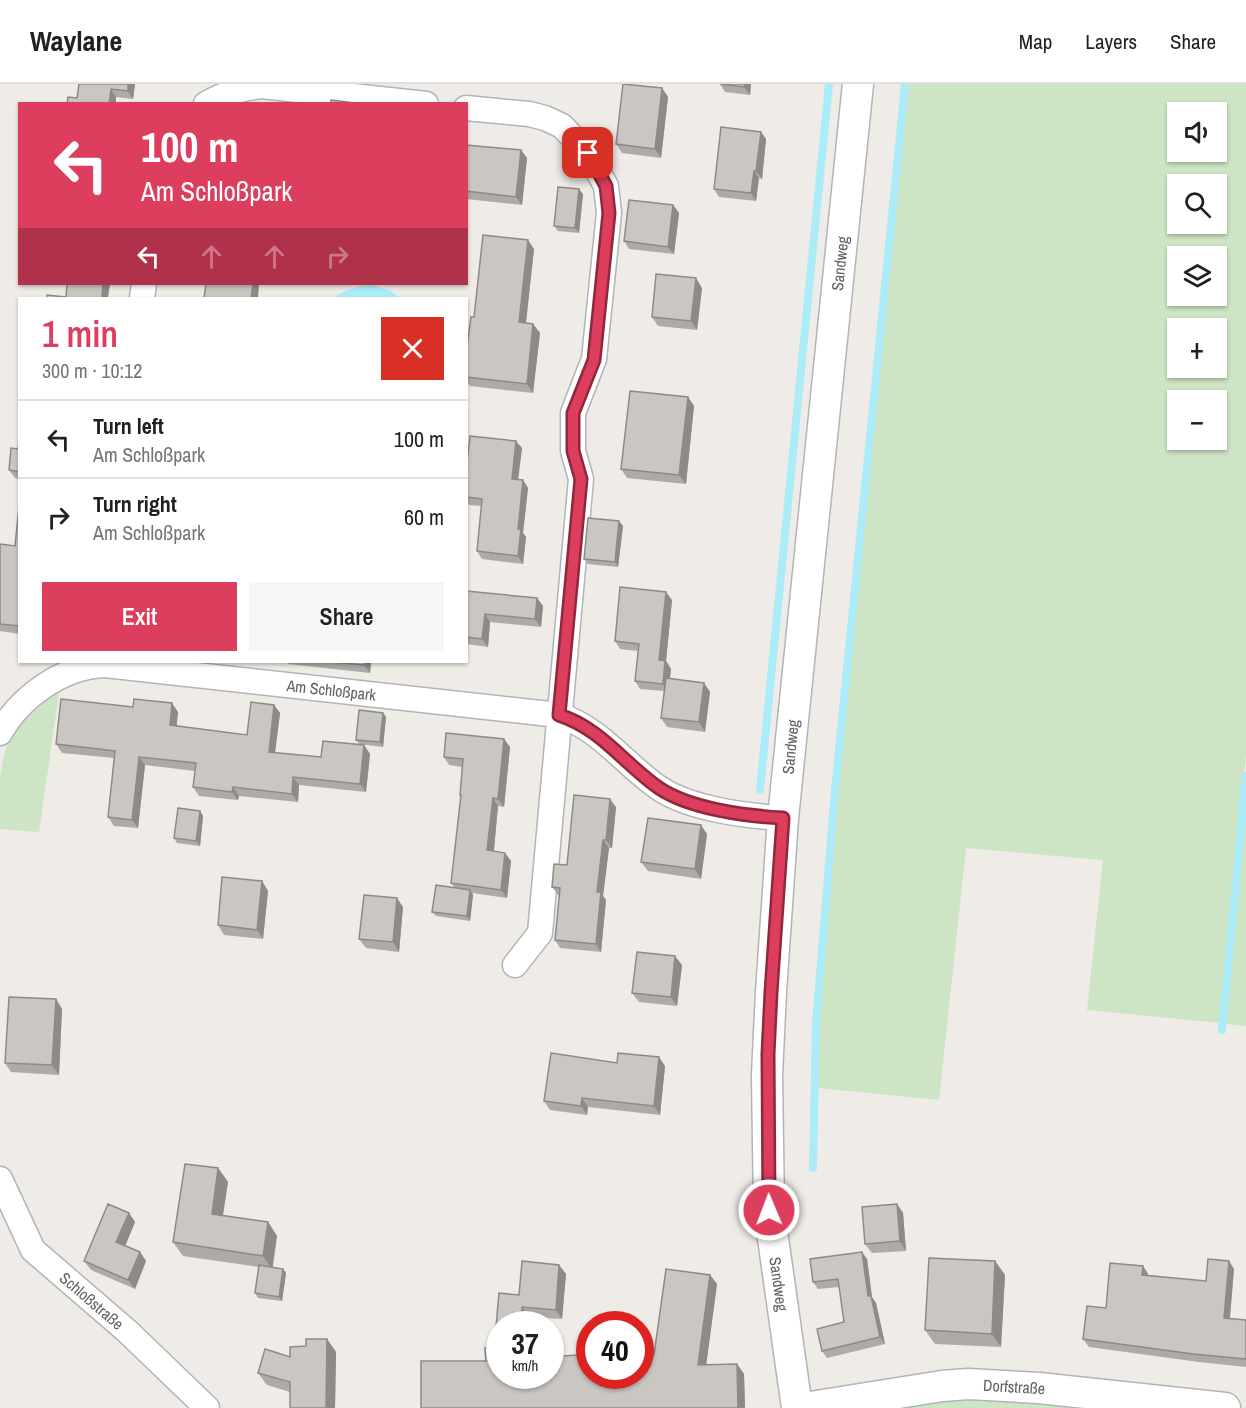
<!DOCTYPE html>
<meta charset="utf-8">
<style>
body{margin:0;font-family:"Archivo Narrow",sans-serif;background:#f6f6f6;color:#202124;height:100vh;display:flex;flex-direction:column;font-size:22px;white-space:nowrap}
*{box-sizing:border-box;margin:0}
p{font-size:20px;color:#757577}
.icon{flex:none;width:33px;height:33px;fill:none;stroke:currentColor;stroke-width:2;stroke-linecap:round;stroke-linejoin:round}
.map{position:relative;flex:1;overflow:hidden}
.details{position:absolute;left:18px;top:213px;width:450px;height:366px;display:flex;flex-direction:column;background:#fff;border-radius:0px;box-shadow:0 2px 4px #0004}
.details>*{flex:none}
.guide{position:absolute;left:18px;top:18px;width:450px;height:183px;border-radius:0px;box-shadow:0 2px 4px #0004;background:#dd3e5d;color:#fff;overflow:hidden}
.fabs{position:absolute;left:1167px;top:18px;display:grid;gap:12px}
.fabs a{display:grid;place-items:center;width:60px;height:60px;border-radius:0px;background:#fff;box-shadow:0 2px 4px #0004;font-size:30px}
.speed{position:absolute;left:486px;top:1227px;display:flex;gap:12px;font-size:30px;font-weight:700;text-align:center}
.speed>*{display:grid;place-content:center;width:78px;height:78px;border-radius:50%;background:#fff;box-shadow:0 2px 4px #0004;line-height:1}
.speed small{font-size:15px;font-weight:400}
.speed .limit{border:9px solid #d22;background:#fff;color:#111}
.pin{position:absolute;display:grid;place-items:center;width:51px;height:51px;color:#fff;margin:-26px;border-radius:12px;box-shadow:0 3px 9px #0006}
.me{position:absolute;width:66px;margin:-33px;rotate:359deg;stroke-linejoin:round;filter:drop-shadow(0 0 4px #0008)}
.turn{display:flex;align-items:center;gap:21px;height:126px;padding:0 24px;font-size:27px}
.turn .icon{width:78px;height:78px;stroke-width:2.5}
.turn b{display:block;font-size:42px;line-height:51px}
.lanes{display:flex;align-items:center;height:57px;padding:0 24px;background:#0003;justify-content:center;gap:30px;direction:ltr}
.lanes .off{opacity:.35}
.round{display:grid;place-items:center;flex:none;width:63px;height:63px;border-radius:0px;background:#f6f6f6}
.summary{display:flex;align-items:center;justify-content:space-between;height:102px;padding:0 24px}
h1{font-size:36px;font-weight:600;line-height:45px;color:#dd3e5d}
.action{display:flex;gap:12px;margin-top:auto;padding:12px 24px}
.action a{flex:1;height:69px;border-radius:0px;background:#dd3e5d;color:#fff;font-size:24px;font-weight:600;line-height:69px;text-align:center}
.action a+a{background:#f6f6f6;color:#202124}
ul{padding:0;list-style:none}
li{display:flex;align-items:center;gap:18px;height:78px;padding:0 24px;border-top:2px solid #e0e0e0}
li div{flex:1}
li b{display:block;font-size:22px}
li em{font-style:normal}
header{display:flex;align-items:center;gap:36px;box-sizing:border-box;height:84px;padding:0 30px;background:#fff;border-bottom:2px solid #e0e0e0}
header strong{font-size:28px}
nav{display:flex;gap:33px;margin-inline-start:auto;font-size:21px}
.map>svg:first-child{display:block}
</style>
<header>
<strong>Waylane</strong>
<nav><a>Map</a><a>Layers</a><a>Share</a></nav>
</header>
<div class="map">
<svg width="1246" height="1324" viewBox="0 0 1246 1324">
<rect width="100%" height="100%" fill="#efebe6"/>
<path fill="#cde4c5" fill-rule="evenodd" d="M908 0H1246V671L1221 939 1087 926 1103 776 966 764 939 1016 818 1004 819 941 837 707ZM1178 28H1216V68H1178ZM1178 100H1216V140H1178ZM1178 172H1216V212H1178ZM1178 244H1216V284H1178ZM1178 316H1216V356H1178Z
M59 609 39 748 0 745V693L5 666 14 644 39 616Z
M1246 721V942L1225 940Z
M952 1313 1089 1324H874Z"/>
<path fill="#acecf9" d="M371 201 389 206 400 214H334C343 205 358 203 371 201Z"/>
<g fill="none" stroke-linecap="round" stroke-linejoin="round">
<path stroke="#acecf9" stroke-width="8" d="M760 706 829 0
M1222 946 1246 692
M813 1084 816 939 835 706 905 0"/>
<g stroke="#b1b5b7" stroke-width="27">
<g id="minor">
<path d="M206 20C225 9 241 4 262 2L426 20"/>
<path d="M466 24 529 30 545 34 562 42 588 69 606 102 609 129 594 275 573 329V367L581 395 540 849 515 881"/>
<path d="M142 214 144 200"/>
<path id="s1" d="M0 649C20 613 63 582 105 581L559 631C601 645 624 680 659 704 690 725 746 732 783 734"/>
<path id="s2" d="M0 1095 33 1166 127 1247 207 1324"/>
</g>
</g>
<g stroke="#b1b5b7" stroke-width="33">
<g id="tertiary">
<path id="s3" d="M797 1324 769 1126 767 991 771 908 783 734 858 0"/>
<path id="s4" d="M804 1324 942 1302 968 1300 1039 1304 1225 1324"/>
</g>
</g>
<use href="#minor" stroke="#fff" stroke-width="24"/>
<use href="#tertiary" stroke="#fff" stroke-width="30"/>
</g>
<path fill="#aeaaa7" d="M79 0H135L133 15 116 13 77 14Z
M720 0H751L750 11 725 8Z
M662 4 668 13 661 74 622 69 616 60Z
M761 48 766 55 762 95 759 94 756 117 719 113 714 105Z
M466 61 521 66 527 74 522 121 466 115Z
M583 110 579 149 558 147 554 142Z
M673 121 679 129 674 170 629 165 624 157Z
M534 165 526 239 533 240 540 249 533 309 470 302 466 296V270L474 233Z
M702 204 697 246 658 242 652 233Z
M688 313 694 322 686 400 627 394 621 385Z
M20 352V395L15 394 9 386 18 365Z
M522 364 518 396H523L528 404 523 449 526 453 523 480 482 475 477 467 482 422 469 421 466 417V387Z
M20 413V550L0 547V460L15 462Z
M623 442 618 483 588 480 584 475Z
M466 507 537 514 543 522 541 543 490 538 488 563 466 560Z
M672 516 666 577 671 585 670 595 704 599 710 608 705 648 667 643 661 634 664 607 640 605 635 597 638 567 620 565 615 557Z
M286 578H371L370 589 288 580Z
M274 621 280 629 275 669 321 673 364 661 370 670 366 708 299 701 298 718 239 712 238 716 199 712 193 703 195 687 145 681 138 744 114 742 108 733 114 674 62 669 56 660 178 628 176 642 247 651Z
M383 629 386 633 383 663 359 660 356 656Z
M504 655 510 663 504 723 498 722 494 767 505 769 511 777 507 814 472 809 473 811 470 837 436 832 432 828 455 804 451 799 461 713 460 711 462 683 449 681 444 673Z
M616 723 612 764H609L603 812 606 816 601 868 560 864 555 856 559 812 558 811 552 803 567 781Z
M200 727 203 732 200 762 177 759 174 754Z
M707 750 701 795 648 787 641 778Z
M262 797 268 807 263 855 224 851 218 841Z
M403 823 399 868 366 864 359 855Z
M682 881 677 922 639 918 632 909Z
M56 915 62 925 59 991 11 988 5 979Z
M665 982 660 1031 588 1023 587 1031 550 1026 544 1017Z
M218 1084 228 1098 223 1131 268 1138 277 1152 273 1183 283 1185 286 1189 282 1217 258 1214 255 1209 259 1183 183 1172 173 1158Z
M897 1120 903 1129 906 1167 872 1169 865 1160Z
M129 1129 135 1138 125 1162 140 1168 146 1177 135 1205 91 1186 84 1177Z
M867 1175 872 1213 876 1219 885 1260 827 1274 822 1267 844 1238 839 1203 818 1205 813 1198Z
M522 1177 559 1181 566 1190 562 1235 529 1233 528 1240H500V1292H550V1273L590 1270V1292H640V1272L654 1271 666 1185 710 1191 717 1200 706 1281 737 1280 744 1290 745 1324H421V1277H486L485 1264H494L499 1209 519 1211Z
M995 1177 1005 1191 1001 1263 935 1260 925 1246Z
M1143 1182 1148 1190V1191L1206 1197 1234 1185 1230 1235 1246 1236V1283L1199 1278 1089 1263 1083 1255 1106 1224Z
M327 1255 336 1268 335 1324H290V1308L267 1301 258 1289 290 1273 306 1262Z"/>
<path fill="#8d8b88" d="M128 0H135L133 15 128 7Z
M745 0H751L750 11 744 3Z
M662 4 668 13 661 74 655 65Z
M111 5 116 13V20H109Z
M761 48 766 55 762 95 756 87Z
M521 66 527 74 522 121 516 113Z
M754 87 759 94 756 117 751 109Z
M579 105 583 110 579 149 575 144Z
M673 121 679 129 674 170 668 163Z
M528 156 534 165 525 247 519 238Z
M696 194 702 204 697 246 691 237Z
M103 200H110L108 214H102Z
M253 200H259L258 214H251Z
M533 240 540 249 533 309 527 300Z
M688 313 694 322 686 400 679 391Z
M516 357 522 364 517 403 512 395Z
M523 396 528 404 523 449 526 453 523 480 518 472V445Z
M619 437 623 442 618 483 615 478Z
M666 508 672 516 666 577 671 585 668 608 663 600 659 576Z
M537 514 543 522 541 543 535 535Z
M485 530 490 538 488 563 482 555Z
M365 578H371L370 589 364 581Z
M704 599 710 608 705 648 699 638Z
M172 619 178 628 176 649 170 641Z
M274 621 280 629 274 676 269 668Z
M383 629 386 633 383 663 380 658Z
M504 655 510 663 504 723 498 715Z
M364 661 370 670 366 708 360 700Z
M139 673 145 681 138 744 132 736Z
M293 693 299 701 298 718 292 710Z
M233 703 239 712 238 716 232 708Z
M493 714 498 722 493 775 487 766Z
M610 715 616 723 612 764 606 756Z
M200 727 203 732 200 762 196 757Z
M701 741 707 750 701 795 695 785Z
M603 756 609 764 603 812 606 816 601 868 596 860 597 808Z
M505 769 511 777 507 814 501 806Z
M262 797 268 807 263 855 257 846Z
M470 806 473 811 470 837 467 832Z
M397 814 403 823 399 868 393 858Z
M675 872 682 881 677 922 671 913Z
M56 915 62 925 59 991 52 981Z
M659 973 665 982 660 1031 654 1022Z
M582 1014 588 1023 587 1031 581 1022Z
M218 1084 228 1098 221 1143 212 1130Z
M897 1120 903 1129 906 1167 900 1157Z
M129 1129 135 1138 123 1167 116 1158Z
M268 1138 277 1152 272 1185 263 1172Z
M140 1168 146 1177 135 1205 128 1196Z
M862 1168 867 1175 872 1213 876 1219 885 1260 880 1253 868 1212Z
M995 1177 1005 1191 1001 1263 992 1250Z
M1229 1177 1234 1185 1229 1242 1224 1234Z
M559 1181 566 1190 562 1235 556 1226Z
M1143 1182 1148 1190 1147 1199 1142 1191Z
M283 1185 286 1189 282 1217 279 1213Z
M710 1191 717 1200 705 1290 698 1281Z
M522 1223 529 1233 528 1240H521Z
M327 1255 336 1268 335 1324H326Z
M737 1280 744 1290 745 1324H738Z"/>
<path fill="#cac6c2" stroke="#8d8b88" stroke-width="1.5" d="M79 0H128V7L111 5 109 20H67L68 13 77 14Z
M623 0 662 4 655 65 616 60Z
M720 0H745L744 3Z
M331 16 363 20H331Z
M721 43 761 48 756 87H754L751 109 714 105Z
M466 61 521 66 516 113 466 107Z
M558 103 579 105 575 144 554 142Z
M629 116 673 121 668 163 624 157Z
M483 151 528 156 519 238 533 240 527 300 466 293V270L471 233H474Z
M656 190 696 194 691 237 652 233Z
M67 200H103L102 214H47V211L66 213Z
M206 200H253L251 214H204Z
M630 307 688 313 679 391 621 385Z
M20 352V388L9 386 11 364 18 365Z
M470 352 516 357 512 395 523 396 518 445H521L518 472 477 467 482 415 466 413V387Z
M20 413V542L0 540V460L15 462Z
M588 434 619 437 615 478 584 475Z
M620 503 666 508 659 576 665 577 663 600 635 597 639 560 615 557Z
M466 507 537 514 535 535 485 530 482 555 466 553Z
M333 578H365L364 581Z
M666 594 704 599 699 638 661 634Z
M61 615 133 623 134 615 172 619 170 641 247 651 251 618 274 621 269 668 321 673 323 657 364 661 360 700 293 693 292 710 233 703 232 708 193 703 196 679 139 673 132 736 108 733 115 667 56 660Z
M359 626 383 629 380 658 356 656Z
M446 649 504 655 498 715 493 714 487 766 505 769 501 806 451 799 461 711H460L463 675 444 673Z
M574 711 610 715 606 756H603L597 808H601L596 860 555 856 560 804 552 803 554 780 567 781Z
M178 724 200 727 196 757 174 754Z
M648 734 701 741 695 785 641 778Z
M222 793 262 797 257 846 218 841Z
M436 801 470 806 467 832 432 828Z
M364 811 397 814 393 858 359 855Z
M637 868 675 872 671 913 632 909Z
M9 913 56 915 52 981 5 979Z
M551 969 617 979 618 969 659 973 654 1022 582 1014 581 1022 544 1017Z
M185 1080 218 1084 212 1130 268 1138 263 1172 173 1158Z
M108 1120 129 1129 116 1158 140 1168 128 1196 84 1177Z
M897 1120 900 1157 865 1160 862 1123Z
M862 1168 868 1212H871L880 1253 822 1267 817 1245 844 1238 838 1195 813 1198 810 1175Z
M929 1174 995 1177 992 1250 925 1246Z
M1208 1175 1229 1177 1224 1234 1246 1236V1275L1193 1270 1083 1255 1087 1222 1106 1224 1110 1179 1143 1182 1142 1191 1206 1197Z
M522 1177 559 1181 556 1226 522 1223 521 1240H500V1292H550V1273L590 1270V1292H640V1272L654 1271 666 1185 710 1191 698 1281 737 1280 738 1324H421V1277H486L485 1264H494L499 1209 519 1211Z
M259 1181 283 1185 279 1213 255 1209Z
M306 1255H327L326 1324H290V1298L258 1289 265 1265 290 1273V1263L306 1262Z"/>
<g fill="none" stroke-linecap="round" stroke-linejoin="round">
<g stroke="#90283c" stroke-width="15">
<path id="route" d="M588 69 606 102 609 129 594 276 573 329V367L581 395 559 631C602 645 623 679 659 704 690 725 746 732 783 734L771 908 768 970 769 1126"/>
</g>
<use href="#route" stroke="#dd3e5d" stroke-width="10"/>
</g>
<g text-anchor="middle" stroke-width="4.5" stroke-linejoin="round" paint-order="stroke">
<g font-size="16" fill="#5e6365" stroke="#fff">
<text dy="6" stroke="none"><textPath href="#s3" startOffset="1150">Sandweg</textPath></text>
<text dy="6" stroke="none"><textPath href="#s1" startOffset="358">Am Schloßpark</textPath></text>
<text dy="6" stroke="none"><textPath href="#s3" startOffset="664">Sandweg</textPath></text>
<text transform="translate(779 1200) rotate(82)" y="6">Sandweg</text>
<text dy="6" stroke="none"><textPath href="#s2" startOffset="156">Schloßstraße</textPath></text>
<text dy="6" stroke="none"><textPath href="#s4" startOffset="212">Dorfstraße</textPath></text>
</g>
</g>
</svg>
<div class="fabs">
<a><svg class="icon" aria-label="sound" viewBox="0 0 24 24"><path d="M4 9h4l5-4v14l-5-4H4zM17 9q2 3 0 6"/></svg></a>
<a><svg class="icon" aria-label="search" viewBox="0 0 24 24"><circle cx="10" cy="10" r="6"/><path d="M15 15l6 6"/></svg></a>
<a><svg class="icon" aria-label="layers" viewBox="0 0 24 24"><path d="M12 4l9 5-9 5-9-5zM3 14l9 5 9-5"/></svg></a>
<a>+</a>
<a>−</a>
</div>
<div class="speed"><div>37<small>km/h</small></div><div class="limit">40</div></div>
<div class="pin" style="left:588px;top:69px;background:#d93025"><svg class="icon" aria-label="arrive" viewBox="0 0 24 24"><path d="M6 21V4h12l-3 4 3 4H6"/></svg></div>
<svg class="me" style="left:769px;top:1126px" viewBox="-20 -20 40 40"><circle r="17" fill="#dd3e5d" stroke="#fff" stroke-width="3"/><path d="M0-11L8 9 0 5-8 9z" fill="#fff"/></svg>
<div class="guide">
<div class="turn"><svg class="icon" aria-label="left" viewBox="0 0 24 24"><path d="M17 20v-9H6M10 6l-5 5 5 5"/></svg><div><b>100 m</b>Am Schloßpark</div></div>
<div class="lanes"><svg class="icon" aria-label="left" viewBox="0 0 24 24"><path d="M17 20v-9H6M10 6l-5 5 5 5"/></svg><svg class="icon off" aria-label="ahead" viewBox="0 0 24 24"><path d="M12 20V5M6 11l6-6 6 6"/></svg><svg class="icon off" aria-label="ahead" viewBox="0 0 24 24"><path d="M12 20V5M6 11l6-6 6 6"/></svg><svg class="icon off" aria-label="right" viewBox="0 0 24 24"><path d="M7 20v-9h11M14 6l5 5-5 5"/></svg></div>
</div>
<section class="details">
<div class="summary"><div><h1>1 min</h1><p>300 m · 10:12</p></div><a class="round" style="background:#d93025;color:#fff"><svg class="icon" aria-label="close" viewBox="0 0 24 24"><path d="M6 6l12 12M18 6L6 18"/></svg></a></div>
<ul>
<li><svg class="icon" aria-label="left" viewBox="0 0 24 24"><path d="M17 20v-9H6M10 6l-5 5 5 5"/></svg><div><b>Turn left</b><p>Am Schloßpark</p></div><em>100 m</em></li>
<li><svg class="icon" aria-label="right" viewBox="0 0 24 24"><path d="M7 20v-9h11M14 6l5 5-5 5"/></svg><div><b>Turn right</b><p>Am Schloßpark</p></div><em>60 m</em></li>
</ul>
<div class="action"><a>Exit</a><a>Share</a></div>
</section>
</div>
